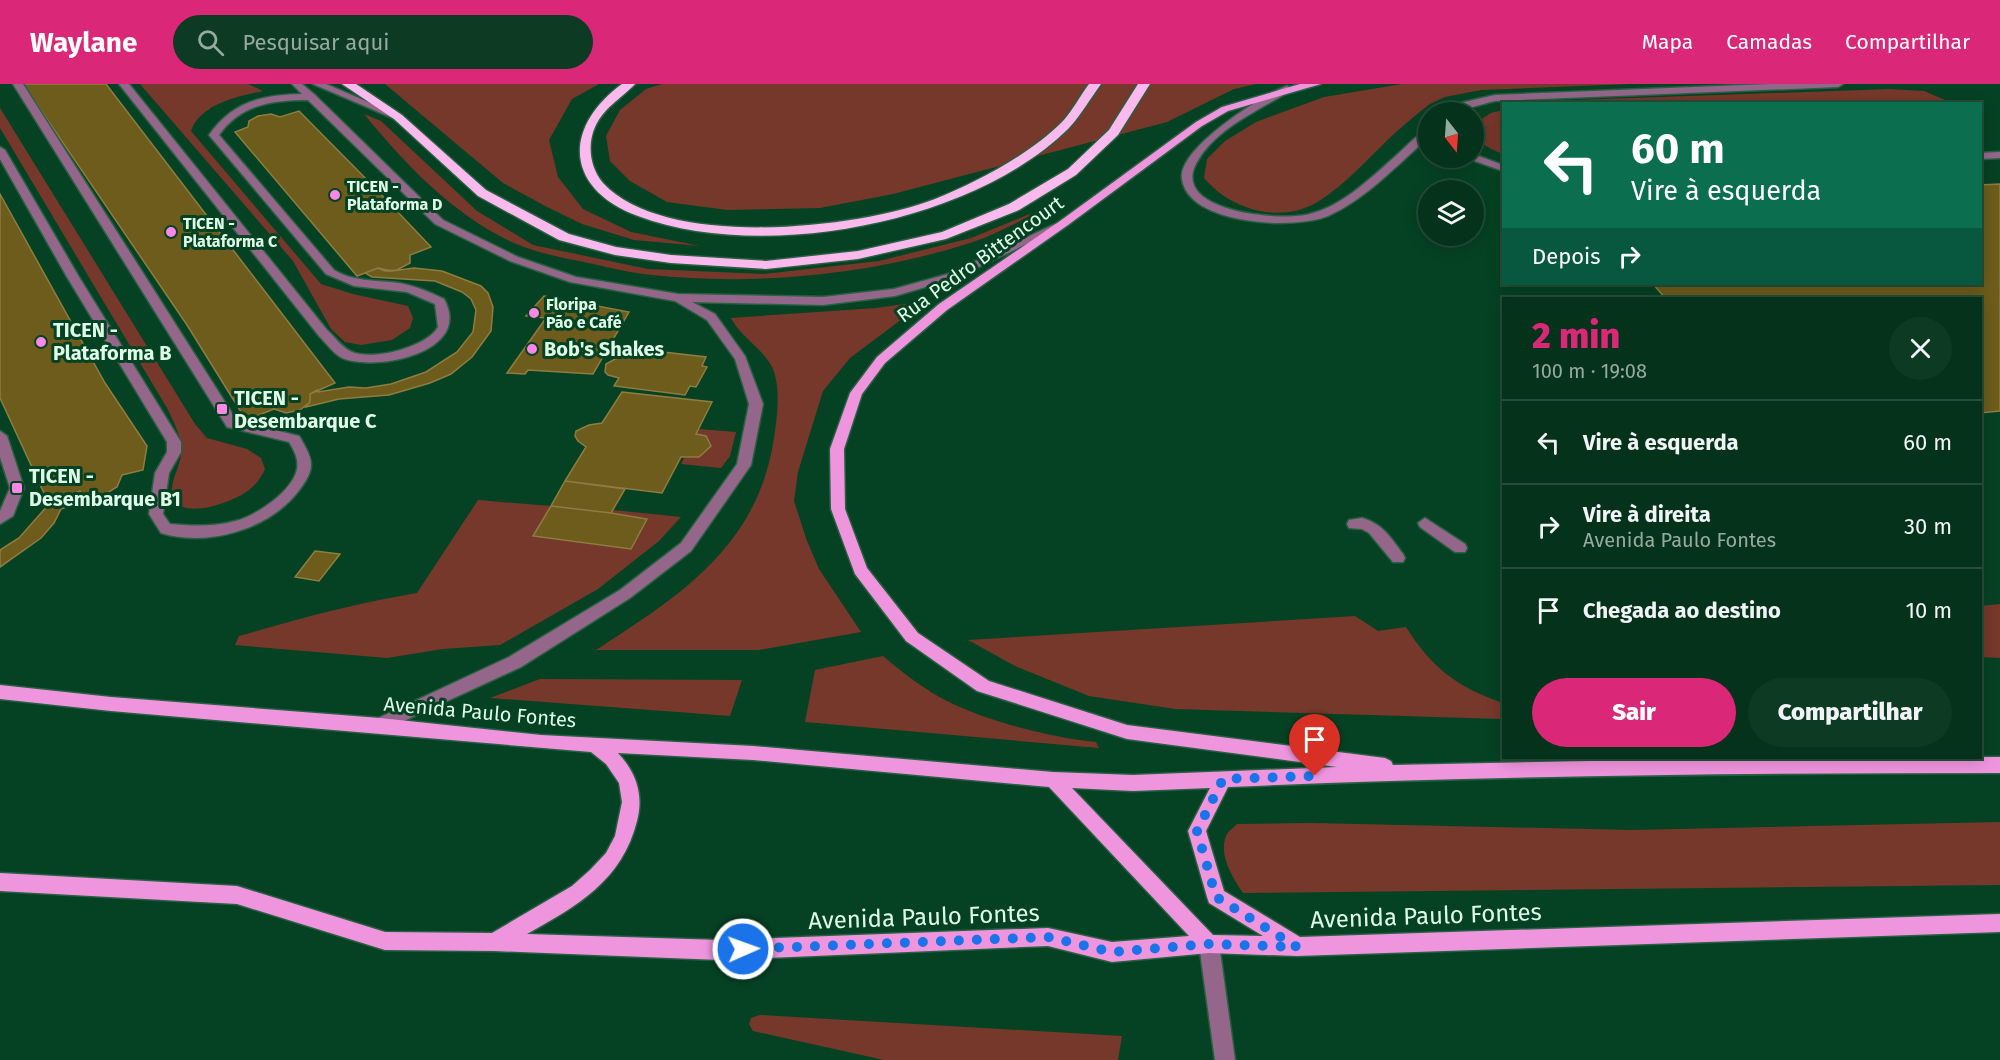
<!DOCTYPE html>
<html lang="pt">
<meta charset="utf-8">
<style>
body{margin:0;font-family:"Fira Sans",sans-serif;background:#0d3a23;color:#f1f3f6;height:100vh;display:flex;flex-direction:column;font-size:22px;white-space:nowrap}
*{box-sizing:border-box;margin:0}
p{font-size:20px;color:#97aaa2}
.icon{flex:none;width:33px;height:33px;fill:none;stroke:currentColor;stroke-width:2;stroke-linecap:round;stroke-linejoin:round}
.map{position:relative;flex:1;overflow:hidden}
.panel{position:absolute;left:1502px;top:213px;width:480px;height:462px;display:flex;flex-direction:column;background:#04321a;border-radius:0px;box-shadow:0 3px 15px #0003,0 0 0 2px #254d39}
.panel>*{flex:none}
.banner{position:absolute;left:1502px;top:18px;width:480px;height:183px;border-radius:0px;box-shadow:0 3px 15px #0003,0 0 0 2px #254d39;background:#0b6e4f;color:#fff;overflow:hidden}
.needle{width:39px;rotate:163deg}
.buttons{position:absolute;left:1418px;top:18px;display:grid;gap:12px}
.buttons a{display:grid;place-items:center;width:66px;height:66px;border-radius:50%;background:#04321a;box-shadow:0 3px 15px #0003,0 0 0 2px #254d39;font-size:30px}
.pin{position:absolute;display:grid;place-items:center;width:51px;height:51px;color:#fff;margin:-62px -26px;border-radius:50% 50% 50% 0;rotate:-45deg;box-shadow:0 0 6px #0007}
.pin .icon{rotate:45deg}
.me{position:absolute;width:66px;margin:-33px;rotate:88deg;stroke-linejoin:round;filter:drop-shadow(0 0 4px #0008)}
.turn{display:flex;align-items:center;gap:21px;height:126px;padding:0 30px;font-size:27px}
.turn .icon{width:78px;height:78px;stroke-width:2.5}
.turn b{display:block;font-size:42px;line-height:51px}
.then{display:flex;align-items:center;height:57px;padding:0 30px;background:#0003;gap:12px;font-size:22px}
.round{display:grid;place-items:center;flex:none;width:63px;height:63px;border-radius:32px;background:#0d3a23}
.headline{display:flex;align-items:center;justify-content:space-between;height:102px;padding:0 30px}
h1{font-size:36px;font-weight:800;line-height:45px;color:#db2777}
.button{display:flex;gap:12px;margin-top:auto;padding:12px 30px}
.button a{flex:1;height:69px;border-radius:36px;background:#db2777;color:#fff;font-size:24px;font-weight:800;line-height:69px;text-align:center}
.button a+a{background:#0d3a23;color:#f1f3f6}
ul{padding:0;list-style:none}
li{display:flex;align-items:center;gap:18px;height:84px;padding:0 30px;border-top:2px solid #254d39}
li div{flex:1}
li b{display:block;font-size:22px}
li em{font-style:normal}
header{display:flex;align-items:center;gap:36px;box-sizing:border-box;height:84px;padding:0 30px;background:#db2777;color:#fff}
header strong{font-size:28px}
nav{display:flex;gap:33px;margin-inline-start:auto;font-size:21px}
.search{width:420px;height:54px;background:#0d3a23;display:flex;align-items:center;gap:15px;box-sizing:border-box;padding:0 21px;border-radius:33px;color:#97aaa2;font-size:22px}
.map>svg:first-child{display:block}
</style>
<header>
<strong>Waylane</strong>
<div class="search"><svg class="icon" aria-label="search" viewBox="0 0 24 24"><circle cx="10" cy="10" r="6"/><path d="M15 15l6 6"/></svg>Pesquisar aqui</div>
<nav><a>Mapa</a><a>Camadas</a><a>Compartilhar</a></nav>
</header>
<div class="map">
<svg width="2000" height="976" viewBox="0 0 2000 976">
<rect width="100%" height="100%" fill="#054223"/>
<path fill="#76382a" d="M140 0H248L263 7C238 12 200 20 191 47L321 200 353 210 408 222 413 234 410 244 392 256 361 261 345 258 331 245 293 177Z
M385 0H599L572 15 549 56 558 93 583 125 631 148 700 162 634 156 582 140 545 122 503 99Z
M662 0H1256L1234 5 1167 38 893 110 820 124 727 126 667 118 630 97 610 77 606 52 620 26 646 5Z
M1402 0H1631L1481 6 1445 13 1430 20C1418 29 1406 39 1395 49 1369 73 1346 101 1316 119 1278 140 1230 125 1204 94L1207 75 1225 57 1256 38 1324 13Z
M1889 5 1924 7 1952 19H1537L1574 16Z
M0 24 195 340 207 354 247 365 261 374 265 385C257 404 242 412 223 419 207 425 169 433 172 404 173 390 183 378 181 363 180 349 173 337 167 324L0 44Z
M1503 26V70C1488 64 1472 57 1475 39L1491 29Z
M364 30 381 37 477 127 533 161 648 185 764 190 879 177 971 154 1032 129 1027 134C1010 142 992 152 973 158 872 191 757 202 651 191 631 189 612 184 593 180 566 174 539 170 514 159 454 132 405 80 364 30Z
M926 217 850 274 823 307 798 388 794 417 807 457 819 485 861 548 759 566H596C681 511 758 462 774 354 777 335 780 311 775 291 768 266 742 256 731 234L876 224Z
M699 345 736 348 730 372 721 384 681 380 684 374 699 373 711 362 706 352 696 350Z
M478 416 551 422 534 452 631 465 647 435 611 429 613 426 681 433 659 457 598 505 500 561 443 565 387 574 235 561 239 552C298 535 356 519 417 509Z
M2000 520V574L1980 573V522Z
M1355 532 1378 547 1406 543C1431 583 1458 604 1503 619V635L1175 625 1089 612 1015 582 968 556Z
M883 572C903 589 926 607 951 619 990 638 1053 654 1096 658L1099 664 805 638 815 586Z
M540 595 742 596 730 632 490 614Z
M2000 738V801L1243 809C1233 794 1217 769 1227 750 1229 747 1234 743 1237 740L1312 739 1633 746Z
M760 931 1122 952 1118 976H884L753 947 749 940 751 934Z"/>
<path fill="#6d5c1b" stroke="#8d7d43" stroke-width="1.5" d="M23 0H106L335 299 310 310V318L300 326 286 329 274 325 246 336 187 241Z
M299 27 377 106 431 163 410 171V179L397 186 385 187 378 184 357 192 235 48 248 43 249 37 258 32 271 30 280 33Z
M2000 100V327L1980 329V214H1665L1653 200H1980V101Z
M0 110 105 299 147 362 143 386 122 391 117 403 102 412 93 414 83 413 80 407 49 420 0 314Z
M378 184 392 187 414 184 442 187 481 202 488 209 493 223 491 247 472 273 451 290 430 299 389 311 339 315 306 323 310 318V310L317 306 318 308 349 303 366 304 391 300 426 288 457 268 473 248 476 226 471 215 462 208 435 197 372 193 365 189Z
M544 212 629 228 593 290 528 286 525 290 507 289 546 234 526 232Z
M637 265 706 273 702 282 707 283 696 303 690 302 685 311 614 302 619 294 608 291 605 288 606 280 617 274H632Z
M622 308 712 318 696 350 706 352 711 362 699 373H681L662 409 565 397 586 363 578 357 575 352 576 347 589 341 602 339Z
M565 397 625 405 611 429 551 422Z
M80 407 83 413 93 414 61 425 54 439 41 454 0 483V466L19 454 49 420Z
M551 422 611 429 647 435 631 465 533 452Z
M315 467 340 470 319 497 295 493Z"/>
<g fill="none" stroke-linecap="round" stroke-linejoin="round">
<g stroke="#286042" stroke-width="3">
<path id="lane" d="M13 0H23L237 337 299 352 301 355C305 363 311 371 311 381 311 391 303 401 297 409 267 446 207 463 161 449L149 430 155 389 167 368V358L67 193 0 75V63L5 66 79 193 181 358V368L169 389 163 430 170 440C192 442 214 443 235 437 256 432 293 407 297 385 299 375 294 366 289 358L227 343Z
M119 0H129L327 246C335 253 342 264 352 268 373 277 427 263 438 243L435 220 407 208 354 202 326 190 209 51C233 17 262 11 302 10L292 0H302L315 11 443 136 518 173 576 193 678 210 823 213 894 205 948 190 1055 140 1059 139 1064 142 956 194 895 212 823 221 692 218 715 230 745 272 763 320 751 381 691 467 630 514 521 583 380 648 374 646 372 641 374 636 509 573 620 506 681 459 737 380 749 320 735 275 707 236 675 217 570 198 510 177 435 140 308 16C273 16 241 20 219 51L334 186C354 198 376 196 399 199 415 202 430 208 444 215 474 269 374 288 342 274 333 269 326 259 319 252Z
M313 0H326L403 33 395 35Z
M1770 0H1843L1838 3 1495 17C1480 20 1459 29 1445 28L1460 19 1495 11Z
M1287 2 1292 5 1290 7C1259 26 1215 45 1197 78 1168 128 1282 138 1310 130 1345 121 1374 91 1400 68 1408 61 1417 50 1428 46V54C1397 81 1366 115 1328 132 1295 146 1188 141 1182 95 1177 65 1262 11 1287 2Z
M2000 68V74L1980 75V69Z
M1473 70 1503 81V87L1469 75 1468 74H1473Z
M0 347 7 352 24 404 13 432 0 440V427L10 404 0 373Z
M1362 434C1383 440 1391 454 1403 470L1405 474 1403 478H1393L1369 449 1362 445 1349 444 1347 440 1349 436Z
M1425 434 1465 460 1467 464 1465 468H1455L1420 443 1418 439Z"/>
</g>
<g stroke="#286042" stroke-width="3">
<path id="street" d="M1209 851 1216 853 1219 860 1235 976H1215L1199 860 1202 853Z"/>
</g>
<g stroke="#286042" stroke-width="3">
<path id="primary" d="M1300 0H1321L1228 27 1202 42 1068 141 947 226 885 279 862 310 844 365 845 425 867 484 918 549 989 597 1127 641 1385 674 1391 677 1393 681 1742 674 2000 673V689C1742 689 1485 692 1228 703L1206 747 1224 807 1300 853 2000 830V848L1297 872 1209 869 1112 878 1048 862 720 876 494 867 385 866 237 820 0 807V789L237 802 385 848 492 849 572 802 590 786 606 769 615 752 622 718 619 699 606 680 591 668 111 627 0 615V601L111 613 380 634 541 651 753 662 1053 688 1133 691 1337 683 1127 655 977 607 906 557 855 490 831 425 830 365 850 309 877 273 939 220 1060 137 1196 38 1222 23ZM618 669 753 676 1049 703 1189 852 1112 858 1048 844 720 856 527 850C577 822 622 797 637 737 644 711 636 688 618 669ZM1072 704 1133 707 1210 704 1188 747 1207 813 1209 819 1263 852 1213 851Z"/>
</g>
<g stroke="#286042" stroke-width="3">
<path id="highway" d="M342 0H356L402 31 486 106 569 150 616 163 671 171 766 177 858 167 942 148 1009 120 1068 85 1109 46 1138 0H1150L1118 51 1076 91 1019 126 946 155 858 175 766 185 671 179 615 171 559 156 478 112 394 35Z
M622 0H635C621 15 604 23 595 43 587 61 590 84 603 99 665 166 857 145 935 115 976 99 1032 69 1063 37 1073 26 1080 12 1089 0H1101C1090 15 1081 31 1069 44 973 139 763 179 638 132 565 105 562 44 622 0Z"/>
</g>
<use href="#lane" fill="#94678a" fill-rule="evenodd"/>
<use href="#street" fill="#94678a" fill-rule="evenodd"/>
<use href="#primary" fill="#ef95de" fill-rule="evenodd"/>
<use href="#highway" fill="#fbbaed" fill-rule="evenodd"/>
</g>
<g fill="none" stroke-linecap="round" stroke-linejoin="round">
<path stroke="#1a73e8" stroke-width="10" stroke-dasharray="0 18" d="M743 865 1048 853 1112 868 1209 860 1297 863 1216 813 1197 747 1223 695 1315 692"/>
</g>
<g fill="#fb87e6" stroke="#054223" stroke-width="2">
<circle cx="335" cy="111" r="6"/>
<circle cx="171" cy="148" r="6"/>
<circle cx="534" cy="229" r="6"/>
<circle cx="41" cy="258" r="6"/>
<circle cx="532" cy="265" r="6"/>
<rect x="216" y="319" width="12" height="12" rx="3"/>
<rect x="11" y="398" width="12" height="12" rx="3"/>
</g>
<g text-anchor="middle" stroke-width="6" stroke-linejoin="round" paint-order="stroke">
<g font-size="16" font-weight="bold" fill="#dffce7" stroke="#054223" text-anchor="start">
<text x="347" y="108">TICEN -<tspan x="347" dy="18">Plataforma D</tspan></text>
<text x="183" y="145">TICEN -<tspan x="183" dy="18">Plataforma C</tspan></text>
<text x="546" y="226">Floripa<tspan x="546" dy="18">Pão e Café</tspan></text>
</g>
<g font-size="20" fill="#dffce7" stroke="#054223">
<text transform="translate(980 175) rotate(-36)" y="7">Rua Pedro Bittencourt</text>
<text transform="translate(480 628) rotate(5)" y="7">Avenida Paulo Fontes</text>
</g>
<g font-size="20" font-weight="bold" fill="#dffce7" stroke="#054223" text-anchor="start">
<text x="53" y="253">TICEN -<tspan x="53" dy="23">Plataforma B</tspan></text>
<text x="544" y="272">Bob's Shakes</text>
<text x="234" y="321">TICEN -<tspan x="234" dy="23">Desembarque C</tspan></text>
<text x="29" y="399">TICEN -<tspan x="29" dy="23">Desembarque B1</tspan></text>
</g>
<g font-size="24" fill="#dffce7" stroke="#054223">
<text transform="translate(1426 832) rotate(-2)" y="8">Avenida Paulo Fontes</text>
<text transform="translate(924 833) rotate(-2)" y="8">Avenida Paulo Fontes</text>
</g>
</g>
</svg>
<div class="buttons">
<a><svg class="needle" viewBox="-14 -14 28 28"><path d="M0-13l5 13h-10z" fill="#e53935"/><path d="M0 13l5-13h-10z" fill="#97aaa2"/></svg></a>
<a><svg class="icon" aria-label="layers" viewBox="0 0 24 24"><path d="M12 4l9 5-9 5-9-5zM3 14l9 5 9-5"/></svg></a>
</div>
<div class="pin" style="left:1315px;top:692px;background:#d93025"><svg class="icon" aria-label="arrive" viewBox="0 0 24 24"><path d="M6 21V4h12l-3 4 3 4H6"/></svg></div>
<svg class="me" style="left:743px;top:865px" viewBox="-20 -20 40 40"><circle r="17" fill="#1a73e8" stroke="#fff" stroke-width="3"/><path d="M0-11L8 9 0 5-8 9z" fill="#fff"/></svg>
<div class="banner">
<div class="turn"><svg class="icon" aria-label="left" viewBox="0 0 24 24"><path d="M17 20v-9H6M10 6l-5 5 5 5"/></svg><div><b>60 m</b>Vire à esquerda</div></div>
<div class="then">Depois<svg class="icon" aria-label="right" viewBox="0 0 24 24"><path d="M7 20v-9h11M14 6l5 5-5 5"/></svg></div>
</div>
<section class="panel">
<div class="headline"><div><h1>2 min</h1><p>100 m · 19:08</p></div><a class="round"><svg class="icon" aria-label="close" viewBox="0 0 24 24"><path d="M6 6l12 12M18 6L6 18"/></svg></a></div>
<ul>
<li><svg class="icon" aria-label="left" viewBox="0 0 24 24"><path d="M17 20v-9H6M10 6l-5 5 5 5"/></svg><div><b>Vire à esquerda</b></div><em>60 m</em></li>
<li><svg class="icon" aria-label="right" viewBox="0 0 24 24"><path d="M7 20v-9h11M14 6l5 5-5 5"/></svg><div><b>Vire à direita</b><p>Avenida Paulo Fontes</p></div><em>30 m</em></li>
<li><svg class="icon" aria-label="arrive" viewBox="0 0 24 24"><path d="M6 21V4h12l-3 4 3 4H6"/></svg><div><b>Chegada ao destino</b></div><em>10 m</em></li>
</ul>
<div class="button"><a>Sair</a><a>Compartilhar</a></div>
</section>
</div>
